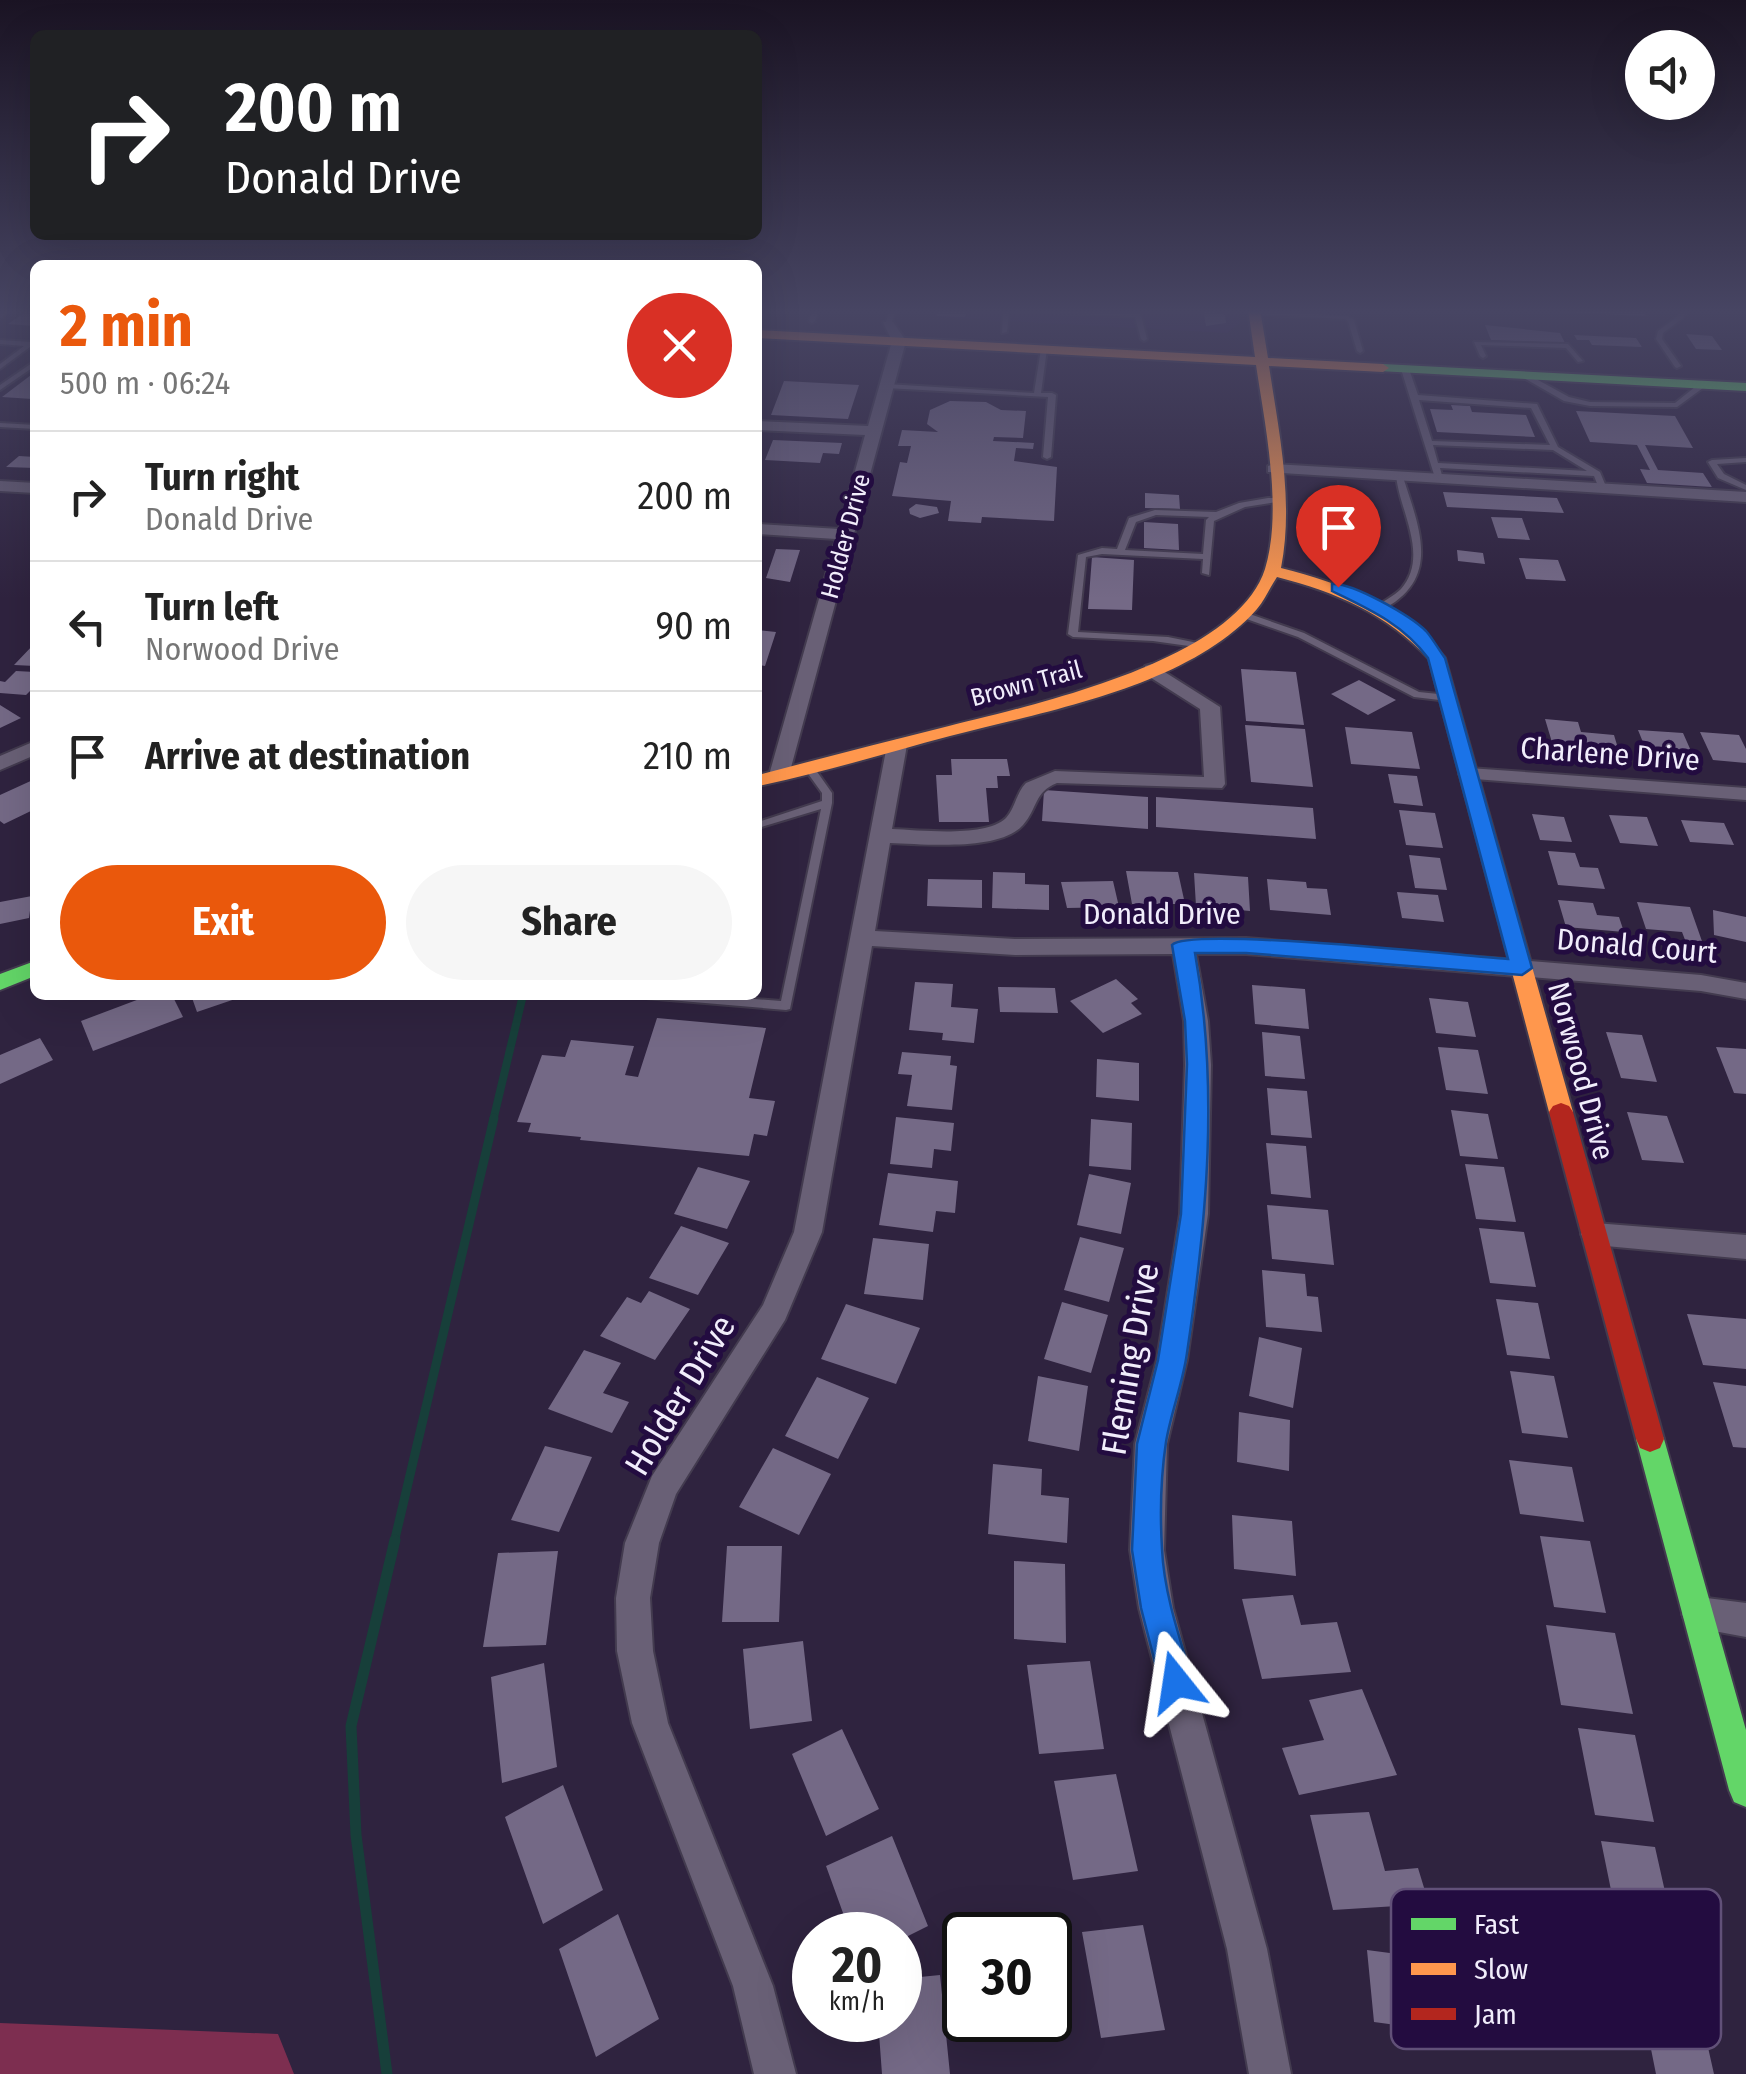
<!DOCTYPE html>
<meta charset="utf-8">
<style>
body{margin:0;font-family:"Fira Sans Condensed",sans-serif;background:#f6f6f6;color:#222;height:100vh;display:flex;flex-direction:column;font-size:38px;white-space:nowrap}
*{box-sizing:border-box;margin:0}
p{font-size:32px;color:#767676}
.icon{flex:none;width:55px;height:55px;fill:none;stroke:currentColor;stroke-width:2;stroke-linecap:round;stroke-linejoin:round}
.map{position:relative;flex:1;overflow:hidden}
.drawer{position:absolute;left:30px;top:260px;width:732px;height:740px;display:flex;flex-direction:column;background:#fff;border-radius:15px;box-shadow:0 10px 40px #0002}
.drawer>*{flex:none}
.top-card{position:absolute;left:30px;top:30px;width:732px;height:210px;border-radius:15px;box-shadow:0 10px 40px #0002;background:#202124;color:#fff;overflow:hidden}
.buttons{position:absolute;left:1625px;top:30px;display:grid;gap:20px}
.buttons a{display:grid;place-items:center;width:90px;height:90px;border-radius:50%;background:#fff;box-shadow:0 10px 40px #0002;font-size:50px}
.speed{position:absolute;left:792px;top:1912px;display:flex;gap:20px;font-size:50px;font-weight:700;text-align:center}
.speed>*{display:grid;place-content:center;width:130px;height:130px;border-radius:50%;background:#fff;box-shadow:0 10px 40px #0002;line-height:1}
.speed small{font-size:25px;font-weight:400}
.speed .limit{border:5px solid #111;border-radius:15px;background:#fff;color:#111}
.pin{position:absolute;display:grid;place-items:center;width:85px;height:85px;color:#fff;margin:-102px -42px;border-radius:50% 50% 50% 0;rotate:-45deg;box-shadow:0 0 10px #0007}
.pin .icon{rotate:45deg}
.me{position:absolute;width:110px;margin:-55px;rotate:345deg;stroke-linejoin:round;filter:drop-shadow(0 0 8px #0008)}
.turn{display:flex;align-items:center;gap:35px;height:210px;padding:0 30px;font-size:45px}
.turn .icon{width:130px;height:130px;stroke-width:2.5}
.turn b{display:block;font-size:70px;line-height:85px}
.round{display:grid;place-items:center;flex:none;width:105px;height:105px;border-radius:52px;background:#f6f6f6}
.head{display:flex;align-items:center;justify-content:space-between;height:170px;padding:0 30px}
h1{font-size:60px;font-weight:700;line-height:75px;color:#ea580c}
.button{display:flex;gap:20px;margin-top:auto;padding:20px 30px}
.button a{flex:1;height:115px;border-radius:60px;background:#ea580c;color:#fff;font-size:40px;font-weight:700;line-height:115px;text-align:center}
.button a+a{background:#f6f6f6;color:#222}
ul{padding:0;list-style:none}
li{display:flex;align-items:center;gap:30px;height:130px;padding:0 30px;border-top:2px solid #e0e0e0}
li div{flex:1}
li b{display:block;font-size:38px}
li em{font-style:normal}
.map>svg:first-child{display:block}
</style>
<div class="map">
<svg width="1746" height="2074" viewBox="0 0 1746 2074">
<rect width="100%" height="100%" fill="#2f233f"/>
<path fill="#351e55" d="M935 309H1238L1240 323 1227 333 933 317Z"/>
<path fill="#7d2e50" d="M0 2023 278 2034 294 2074H0Z"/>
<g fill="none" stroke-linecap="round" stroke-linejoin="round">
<path stroke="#173f3a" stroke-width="8" d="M493 1121 523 995"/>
<path stroke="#173f3a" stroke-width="9" d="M394 1543 494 1118"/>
<path stroke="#173f3a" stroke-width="11" d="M387 2074 356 1835 351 1726 395 1540"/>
</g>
<path fill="#746986" d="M938 309H967L965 317 937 316Z
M1203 309 1225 315 1226 323 1206 326Z
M1556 309 1643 311 1646 316 1556 312Z
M28 310H35V326L8 324Z
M1485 325 1560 333 1565 343 1491 340Z
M1686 334 1712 336 1722 350 1696 349Z
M1574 335 1636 338 1642 347 1592 345 1589 340H1577Z
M35 372 32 399 2 397Z
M784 381 859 385 848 419 771 415Z
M950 401 986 402 1001 410 1026 411 1023 438 994 437 993 441 1034 443 1033 449 1016 448 1014 461 1057 467 1054 521 982 517 981 523 948 521 951 501 892 496 900 462 907 463 911 446H898L902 430 938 432 927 424 930 410Z
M1451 405 1470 406 1472 412 1526 415 1535 437 1437 432 1430 409 1453 410Z
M1576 411 1675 416 1693 448 1645 445 1658 470 1703 473 1712 487 1647 483 1640 469 1650 470 1637 445 1590 442Z
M773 440 842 443 839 454 823 453 820 463 765 460Z
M19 456 35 457V468L6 467Z
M1443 492 1557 498 1564 513 1447 507Z
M1145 493 1179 495 1180 509 1145 508Z
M916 504 937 507 939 513 920 518 910 514 909 509Z
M1491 517 1522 518 1530 540 1498 538Z
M1144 522 1178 524 1179 550 1144 548Z
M776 549 800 550 790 582 766 578Z
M1457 550 1483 553 1485 564 1458 561Z
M1092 557 1134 560 1132 610 1088 609Z
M1519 558 1558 560 1566 581 1526 579Z
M758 630 776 632 765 666 758 665Z
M35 643V666L14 665Z
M1241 669 1296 672 1304 725 1246 721Z
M16 671 35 672V686L26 695 0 693V681L5 682Z
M1359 680 1396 700 1368 715 1331 694Z
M0 705 21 718 0 728Z
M1545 719 1578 722 1581 732 1614 735 1620 755 1554 749Z
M1245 725 1305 729 1313 787 1251 782Z
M1345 727 1412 732 1420 769 1351 764Z
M1638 730 1683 733 1695 760 1649 757Z
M1700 732 1739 735 1746 749V763L1713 760Z
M951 759H1007L1010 776H997L998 788H986L989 822H939L936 775H952Z
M1388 774 1417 776 1423 806 1394 803Z
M35 779V809L4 824 0 821V795Z
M1044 790 1148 797V829L1042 821Z
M1156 797 1313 808 1316 839 1156 827Z
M1399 810 1435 813 1443 848 1406 845Z
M1532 814 1564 817 1572 842 1540 840Z
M1609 815 1647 817 1658 846 1620 843Z
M1681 820 1724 823 1734 845 1690 842Z
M1548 851 1575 853 1580 867 1598 868 1605 889 1558 885Z
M1409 855 1440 858 1447 890 1415 888Z
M1126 871 1178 872 1185 904H1132Z
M993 872 1025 873V884L1049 885V910L992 908Z
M1194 873 1248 877 1250 911 1196 906Z
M928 879 982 880V908L927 906Z
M1267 879 1306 882 1307 888 1327 889 1331 915 1270 910Z
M1113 881 1119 907 1067 908 1061 882Z
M1397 892 1438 895 1444 922 1402 918Z
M32 896 29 918 0 924V902Z
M1558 900 1593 903 1597 915 1619 917 1624 932 1566 927Z
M1637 902 1690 907 1704 947 1687 945 1682 932 1646 929Z
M1713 910 1746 917V942L1714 935Z
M1116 979 1138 999 1131 1003 1142 1014 1103 1033 1070 1001Z
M915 982 953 984 951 1007 978 1009 974 1043 942 1040 943 1033 909 1030Z
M1252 985 1305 989 1309 1029 1255 1024Z
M998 987 1055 988 1058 1013 1000 1012Z
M150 995H172L183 1017 93 1051 81 1021Z
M191 995H244V996L197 1012Z
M1429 998 1468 1002 1476 1037 1436 1033Z
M657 1018 766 1028 749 1098 775 1101 767 1136 754 1134 749 1156 580 1140 581 1137 528 1132 531 1123 517 1122 542 1055 565 1057 571 1040 634 1046 625 1075 638 1077Z
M1262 1032 1300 1036 1305 1079 1265 1076Z
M1606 1032 1642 1035 1657 1082 1621 1078Z
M40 1038 53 1060 0 1084V1055Z
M1438 1047 1478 1050 1488 1094 1446 1090Z
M1716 1047 1746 1049V1094L1734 1093Z
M902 1052 951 1056 950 1065 957 1066 952 1110 907 1106 912 1075 898 1074Z
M1097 1059 1139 1063V1101L1096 1097Z
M1267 1088 1307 1091 1312 1138 1271 1135Z
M1451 1110 1488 1114 1498 1159 1460 1156Z
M1627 1112 1667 1116 1684 1163 1642 1160Z
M896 1117 954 1123 951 1151 934 1149 932 1168 890 1164Z
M1091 1119 1132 1123 1131 1170 1089 1166Z
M1266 1143 1306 1146 1311 1198 1271 1194Z
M1465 1164 1504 1167 1516 1222 1476 1219Z
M698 1167 750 1181 727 1229 674 1214Z
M888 1173 958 1181 955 1213 936 1211 933 1232 879 1225Z
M1089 1174 1131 1183 1121 1234 1077 1225Z
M1267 1205 1328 1210 1334 1265 1272 1259Z
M681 1226 729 1243 698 1295 649 1278Z
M1479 1228 1524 1232 1536 1287 1490 1283Z
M1080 1237 1124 1248 1109 1302 1064 1290Z
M873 1238 929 1244 923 1300 864 1294Z
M1262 1270 1305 1274 1307 1296 1318 1297 1322 1332 1266 1327Z
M649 1291 690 1309 655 1360 600 1336 627 1297 641 1303Z
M1496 1299 1538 1303 1550 1359 1507 1355Z
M1062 1302 1108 1315 1091 1373 1044 1359Z
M846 1304 920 1328 896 1384 821 1359Z
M1687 1314 1746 1319V1369L1703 1365Z
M1259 1337 1302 1348 1293 1408 1249 1396Z
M584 1350 621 1363 603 1393 629 1402 612 1433 548 1409Z
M1510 1371 1554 1376 1568 1438 1522 1433Z
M1038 1376 1088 1386 1079 1451 1028 1441Z
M817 1377 869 1398 838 1459 785 1436Z
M1713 1382 1746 1386V1448L1733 1447Z
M1239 1412 1290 1420 1289 1471 1237 1462Z
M545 1446 592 1457 559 1532 511 1520Z
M773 1448 831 1474 799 1535 739 1507Z
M1509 1460 1572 1467 1584 1522 1520 1514Z
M993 1464 1042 1469 1041 1495 1069 1498 1067 1543 988 1534Z
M1232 1515 1292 1521 1296 1576 1234 1569Z
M1540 1536 1590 1541 1606 1613 1554 1607Z
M727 1546H782L779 1622H722Z
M558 1551 546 1645 483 1647 498 1553Z
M1014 1561 1065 1564 1066 1643 1014 1639Z
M1293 1595 1301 1625 1337 1622 1351 1672 1262 1679 1242 1599Z
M1546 1625 1615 1633 1633 1714 1561 1705Z
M803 1641 812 1721 750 1729 743 1649Z
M1090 1661 1104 1749 1039 1754 1027 1665Z
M544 1663 557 1767 502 1783 491 1677Z
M1362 1689 1397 1775 1299 1795 1282 1748 1324 1740 1309 1700Z
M1578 1728 1635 1735 1654 1822 1595 1815Z
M842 1729 879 1809 826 1836 792 1754Z
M1116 1774 1138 1871 1073 1880 1054 1781Z
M563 1785 603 1890 543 1924 505 1817Z
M1369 1812 1385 1871 1418 1868 1429 1904 1333 1910 1310 1815Z
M892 1836 928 1926 900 1940V1935H851L826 1866Z
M1601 1841 1655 1847 1677 1945 1621 1939Z
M618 1914 659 2019 596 2057 559 1949Z
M1143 1925 1165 2030 1101 2038 1082 1932Z
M1367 1950 1504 1968 1515 2041 1374 2022Z
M1634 1964 1691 1972 1714 2074H1656Z
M940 1975 950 2074H882L878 2020H900V1979Z"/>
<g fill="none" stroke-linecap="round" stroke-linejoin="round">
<g stroke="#433b4f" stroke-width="4">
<path id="lane" d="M5 309H12L0 318V313Z
M760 309H766L758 320V313Z
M813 309H819L815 321 812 323 809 321Z
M890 309H896L891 325 888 327 885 325Z
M1010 309 1138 313 1141 315 1147 339 1144 341 1141 339 1135 317 1020 311 1009 313 1007 332 1002 333 1003 312Z
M1682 309H1688L1683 318 1663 333 1662 339 1681 366 1677 368 1675 367 1656 339 1658 331 1678 316Z
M1254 311 1348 316 1354 320 1363 351 1360 353 1357 351 1348 321 1345 319 1252 314 1251 313Z
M0 340 31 342 34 344 0 369V364L24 346 0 344Z
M1474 342 1568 344 1583 361 1578 362 1566 348 1481 345 1486 356 1483 358 1480 356Z
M1044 347 1047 349 1041 393H1052L1056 395 1051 457 1047 459 1043 457 1048 397 886 388 882 386 886 384 1034 393 1041 349Z
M35 361V366L0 390V385Z
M1405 367 1409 369 1418 395 1537 404 1558 447 1600 472 1607 489 1600 491 1594 476 1440 468 1443 479 1436 481 1401 369ZM1419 400 1531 408 1550 445 1432 441ZM1433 445 1553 450 1587 471 1438 463Z
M1527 374 1569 397 1590 402 1675 403 1700 383 1707 385 1677 407 1590 406 1564 401 1524 378V374Z
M0 423 35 425V429L0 427Z
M1746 458V462L1717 464 1724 474 1746 485V490L1718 478 1708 462 1712 460Z
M1396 475 1403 477C1420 530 1442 580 1380 611L1375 608C1383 601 1394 596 1401 589 1430 556 1399 510 1396 475Z
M1268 498H1277L1281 500 1277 502 1245 507 1214 521 1209 575 1202 573 1203 559 1102 554 1086 557 1078 632 1168 637 1203 644V648L1153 641 1073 637 1068 634 1078 555 1102 548 1117 549 1129 518 1155 510 1216 512 1239 503ZM1156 515 1209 517 1206 520 1203 554 1125 550 1136 522Z
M1241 611 1304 633 1419 692 1448 695 1453 698 1448 701 1414 697 1298 637 1238 616V612Z
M809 765 813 766 832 793V803L790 1009 786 1010 646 998 644 995H703L781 1001 821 809 758 828V822L822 801V793L804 768Z"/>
</g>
<g stroke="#433b4f" stroke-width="4">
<path id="street" d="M883 322H893L906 341 789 775 779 781 769 775 836 539 758 534V524L839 529 865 435 758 430V421L868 426 892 341Z
M1274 464 1746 492V502L1268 472V466Z
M0 481 35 483V493L0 491Z
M1152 664 1220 707 1225 784 1222 788 1057 783C1034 792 1038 808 1023 825 999 852 924 844 890 843L875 931 1015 939 1246 938 1701 975 1746 983V999L1701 991 1246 954H1196L1208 1021 1211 1065 1208 1214 1187 1360 1167 1444 1164 1550 1173 1608 1267 1949 1291 2074H1249L1227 1949 1139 1608 1130 1550 1135 1444 1157 1360 1180 1214 1185 1065 1184 1021 1173 954 1015 955 872 946 822 1232 785 1320 676 1494 659 1543 650 1598 653 1651 668 1723 773 1986 796 2074H754L733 1986 632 1723 617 1651 616 1598 625 1543 652 1476 763 1305 794 1232 887 745 897 739 907 745 892 829C920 830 985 838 1006 818 1015 809 1016 793 1026 783L1055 771 1204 777 1200 709 1145 674V666Z
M35 741V755L0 770V756Z
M1469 768 1746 788V800L1462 778 1459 774Z
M1595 1223 1746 1235V1259L1595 1245 1585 1242 1581 1234 1585 1226Z
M1699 1597 1746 1603V1637L1687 1626 1682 1614 1687 1602Z"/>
</g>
<g stroke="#433b4f" stroke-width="4">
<path id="fast" d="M1383 364 1746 383V391L1379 371 1377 368Z
M35 961V976L0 990V974Z
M1650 1426 1660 1430 1664 1439 1746 1730V1807L1734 1802 1729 1790 1636 1439 1640 1430Z"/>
</g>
<g stroke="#433b4f" stroke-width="4">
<path id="slow" d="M1248 309H1260L1268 358 1383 364 1389 368 1383 372 1269 366C1279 432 1294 502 1281 568 1343 584 1404 606 1445 658L1573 1112 1569 1118H1553L1549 1112 1429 659C1387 614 1336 592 1277 577 1270 587 1265 600 1257 609 1188 687 1046 711 950 736 886 753 822 773 758 786V775C819 759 880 743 941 728 1027 706 1235 663 1265 569 1283 510 1265 425 1256 365L758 338V330L1255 357Z"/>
</g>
<g stroke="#433b4f" stroke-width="4">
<path id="jam" d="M1561 1103 1569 1106 1573 1112 1664 1439 1660 1448 1650 1452 1640 1448 1636 1439 1549 1112 1553 1106Z"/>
</g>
<use href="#lane" fill="#696076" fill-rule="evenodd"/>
<use href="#street" fill="#696076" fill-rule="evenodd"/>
<use href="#fast" fill="#63d668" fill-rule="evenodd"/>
<use href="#slow" fill="#ff974d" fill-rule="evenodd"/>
<use href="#jam" fill="#b3261e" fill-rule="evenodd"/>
</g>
<linearGradient id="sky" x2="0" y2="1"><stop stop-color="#1a1323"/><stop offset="0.52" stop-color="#474563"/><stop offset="1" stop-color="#474563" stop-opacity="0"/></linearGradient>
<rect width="1746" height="599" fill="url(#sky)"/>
<path fill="#1a73e8" stroke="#114b97" stroke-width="2.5" d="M1332 584C1352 582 1411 616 1426 631 1433 639 1439 650 1445 658L1532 968 1522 975 1246 953H1195C1219 1087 1207 1219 1187 1353 1183 1383 1171 1412 1166 1442 1161 1475 1160 1515 1162 1549 1164 1594 1180 1639 1193 1682L1188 1693 1176 1698 1165 1693 1160 1682 1141 1608 1132 1550 1137 1444 1158 1360 1181 1214 1187 1064 1185 1021 1172 945C1189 926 1465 956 1508 959L1428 658C1403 624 1369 609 1332 591Z"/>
<g text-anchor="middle" stroke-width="10" stroke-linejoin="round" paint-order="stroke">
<g font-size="25" fill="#f1edfb" stroke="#230c40">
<text transform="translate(845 536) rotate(-75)" y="9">Holder Drive</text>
<text transform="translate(1026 683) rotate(-15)" y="9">Brown Trail</text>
</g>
<g font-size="30" fill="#f1edfb" stroke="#230c40">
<text transform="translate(1610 754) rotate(4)" y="10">Charlene Drive</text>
<text x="1162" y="924">Donald Drive</text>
<text transform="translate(1637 946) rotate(5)" y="10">Donald Court</text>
<text transform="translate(1581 1071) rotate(75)" y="10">Norwood Drive</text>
</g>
<g font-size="35" fill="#f1edfb" stroke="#230c40">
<text transform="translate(1130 1359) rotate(-80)" y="12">Fleming Drive</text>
<text transform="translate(680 1395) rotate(-59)" y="12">Holder Drive</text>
</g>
</g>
<rect x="1391" y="1889" width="330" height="160" rx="15" fill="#230c40" stroke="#615078" stroke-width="2.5"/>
<rect x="1411" y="1918" width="45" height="12" fill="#63d668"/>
<rect x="1411" y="1963" width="45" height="12" fill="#ff974d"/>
<rect x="1411" y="2008" width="45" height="12" fill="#b3261e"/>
<g font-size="28" fill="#f1edfb">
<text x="1474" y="1934">Fast</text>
<text x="1474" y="1979">Slow</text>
<text x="1474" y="2024">Jam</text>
</g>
</svg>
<div class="buttons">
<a><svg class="icon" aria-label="sound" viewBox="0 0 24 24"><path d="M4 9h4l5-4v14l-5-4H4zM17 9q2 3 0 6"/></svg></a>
</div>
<div class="speed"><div>20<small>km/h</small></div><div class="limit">30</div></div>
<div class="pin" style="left:1338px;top:587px;background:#d93025"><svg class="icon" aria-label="arrive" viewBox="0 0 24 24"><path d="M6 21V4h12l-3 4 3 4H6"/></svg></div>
<svg class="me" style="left:1176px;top:1682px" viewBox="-20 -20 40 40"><path d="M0-17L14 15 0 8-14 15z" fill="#1a73e8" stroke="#fff" stroke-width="4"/></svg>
<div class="top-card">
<div class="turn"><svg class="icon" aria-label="right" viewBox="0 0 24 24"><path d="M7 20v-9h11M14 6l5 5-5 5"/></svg><div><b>200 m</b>Donald Drive</div></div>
</div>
<section class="drawer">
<div class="head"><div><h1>2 min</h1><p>500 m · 06:24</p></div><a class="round" style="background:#d93025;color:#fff"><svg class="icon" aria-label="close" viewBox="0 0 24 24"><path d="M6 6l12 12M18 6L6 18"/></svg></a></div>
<ul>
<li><svg class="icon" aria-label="right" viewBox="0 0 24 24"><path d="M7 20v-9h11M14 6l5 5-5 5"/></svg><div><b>Turn right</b><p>Donald Drive</p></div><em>200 m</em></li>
<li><svg class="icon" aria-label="left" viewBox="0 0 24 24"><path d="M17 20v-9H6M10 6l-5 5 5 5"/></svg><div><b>Turn left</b><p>Norwood Drive</p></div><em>90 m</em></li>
<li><svg class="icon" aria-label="arrive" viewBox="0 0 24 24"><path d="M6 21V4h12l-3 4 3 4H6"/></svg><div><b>Arrive at destination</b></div><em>210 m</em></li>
</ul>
<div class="button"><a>Exit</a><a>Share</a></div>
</section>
</div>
